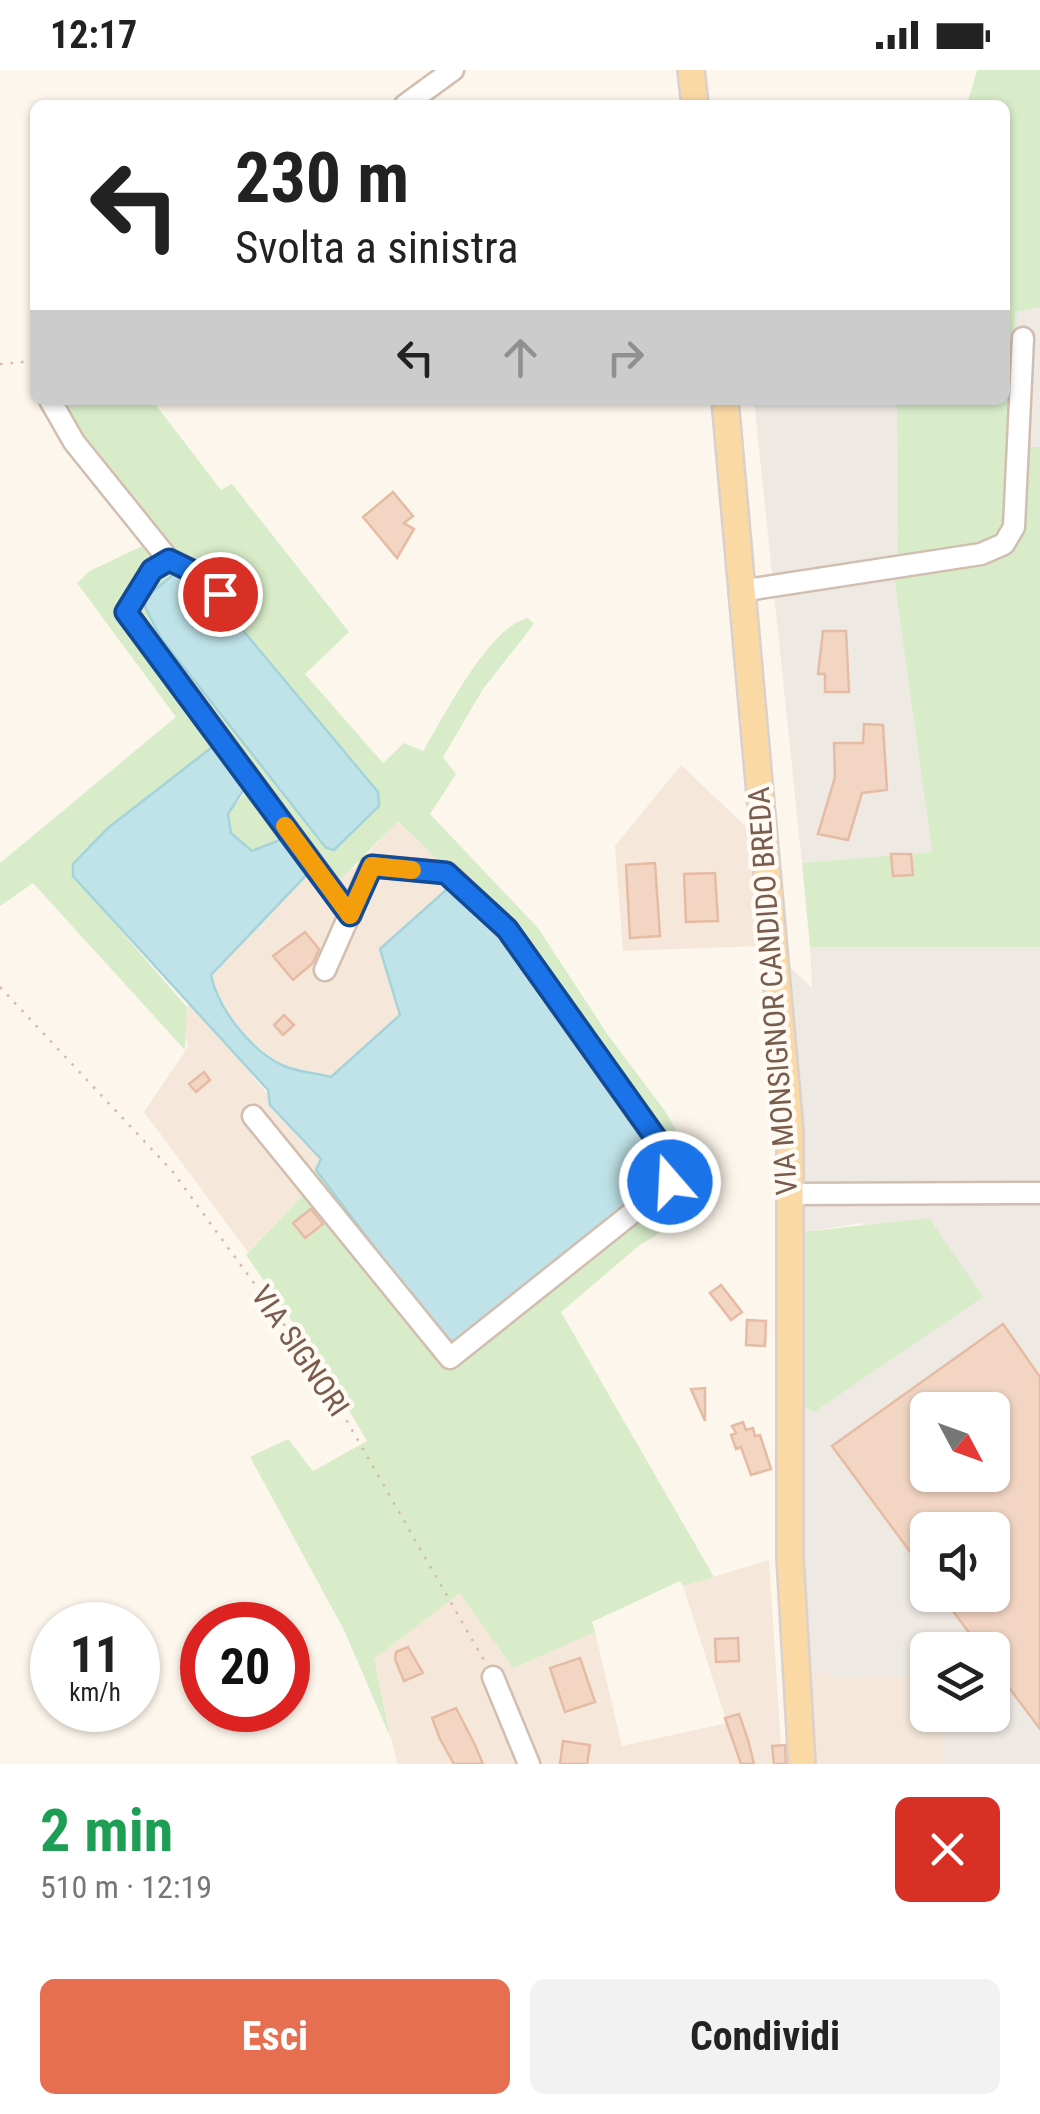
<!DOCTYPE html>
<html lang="it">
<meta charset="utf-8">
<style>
body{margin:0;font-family:"Roboto Condensed",sans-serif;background:#f2f2f2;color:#222;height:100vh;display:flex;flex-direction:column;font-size:38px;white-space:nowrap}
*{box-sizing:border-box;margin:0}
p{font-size:32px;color:#767676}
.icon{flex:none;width:55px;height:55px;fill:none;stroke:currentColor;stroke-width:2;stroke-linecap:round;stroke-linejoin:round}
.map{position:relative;height:1694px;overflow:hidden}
.drawer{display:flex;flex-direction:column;background:#fff;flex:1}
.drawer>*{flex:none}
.hud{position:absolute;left:30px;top:30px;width:980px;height:305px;border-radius:15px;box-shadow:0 2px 8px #0004;background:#fff;color:#222;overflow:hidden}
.needle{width:65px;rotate:131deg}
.controls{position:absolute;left:910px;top:1322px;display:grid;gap:20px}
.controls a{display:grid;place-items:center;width:100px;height:100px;border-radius:15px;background:#fff;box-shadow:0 2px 8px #0004;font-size:50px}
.speed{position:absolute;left:30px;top:1532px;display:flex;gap:20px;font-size:50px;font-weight:700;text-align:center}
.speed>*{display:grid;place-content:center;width:130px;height:130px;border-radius:50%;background:#fff;box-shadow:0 2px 8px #0004;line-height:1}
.speed small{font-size:25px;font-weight:400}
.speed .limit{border:15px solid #d22;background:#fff;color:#111}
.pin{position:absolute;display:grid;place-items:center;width:85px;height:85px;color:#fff;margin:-42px;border:5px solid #fff;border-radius:50%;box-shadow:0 2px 10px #0007}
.me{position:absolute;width:110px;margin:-55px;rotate:341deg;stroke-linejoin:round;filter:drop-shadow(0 0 8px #0008)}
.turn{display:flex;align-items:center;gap:35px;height:210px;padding:0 40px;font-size:45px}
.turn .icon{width:130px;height:130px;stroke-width:2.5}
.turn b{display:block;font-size:70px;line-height:85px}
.lanes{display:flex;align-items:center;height:95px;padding:0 40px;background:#0003;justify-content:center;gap:50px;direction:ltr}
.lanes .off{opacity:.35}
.round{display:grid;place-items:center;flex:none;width:105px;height:105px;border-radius:15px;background:#f2f2f2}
.overview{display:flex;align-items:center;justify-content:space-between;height:170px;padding:0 40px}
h1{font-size:60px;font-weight:700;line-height:75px;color:#1e9e55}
.primary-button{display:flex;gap:20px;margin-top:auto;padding:20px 40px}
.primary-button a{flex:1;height:115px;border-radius:15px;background:#e76f51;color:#fff;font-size:40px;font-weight:700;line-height:115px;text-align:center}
.primary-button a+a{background:#f2f2f2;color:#222}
.status{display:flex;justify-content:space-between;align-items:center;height:70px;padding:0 50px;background:#fff;direction:ltr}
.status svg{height:28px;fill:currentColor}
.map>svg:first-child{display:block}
</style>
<div class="status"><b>12:17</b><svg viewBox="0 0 49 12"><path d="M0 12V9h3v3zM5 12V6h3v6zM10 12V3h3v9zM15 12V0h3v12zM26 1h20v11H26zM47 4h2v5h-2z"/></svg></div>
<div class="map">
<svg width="1040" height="1694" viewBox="0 0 1040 1694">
<rect width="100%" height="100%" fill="#fdf6ec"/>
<path fill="#f5e8da" d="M681 695 757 767 762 876 623 881 615 776Z
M398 750 458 808 400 945 331 1007 283 996 249 970 221 933 211 905 315 796 354 799Z
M189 928 321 1090 308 1120 248 1182 144 1042 188 977 184 960Z
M769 1490 782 1694H397L374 1589 461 1522 513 1597 595 1562 622 1676 727 1653 683 1516Z
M800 1593 833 1607 927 1606 928 1645H938L946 1694H806Z"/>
<path fill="#efe9e4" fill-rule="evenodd" d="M1040 237V377L1012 378 1015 242Z
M754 330H897L898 487 893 500 932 782 802 793Z
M810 877H1040V1694H946L938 1645H992V1580H928L927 1606 833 1607 800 1593 796 1330 863 1153 802 1162 788 895 812 918ZM928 1340H992V1405H928ZM928 1460H992V1525H928Z"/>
<path fill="#d8ecc9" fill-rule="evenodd" d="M977 0H1040V237L1015 242 1012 377H1040V877H810L802 793 932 782 893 500 898 487 897 330H1005V35H967Z
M43 330H152L221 420 232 414 349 562 305 604 383 693 404 673 423 681C444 647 489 556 528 548L534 554 483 619 443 687 456 704 430 744 538 858 608 965 665 1041 715 1129 640 1175 561 1242 714 1507 683 1516 680 1511 592 1552 595 1562 513 1598 460 1523 374 1589 391 1669 344 1560 250 1387 288 1369 313 1401 367 1371 325 1299 246 1185 308 1120 316 1100 330 1114 457 808 398 751 342 808 315 796 285 768 252 781 231 763 228 744 244 724 228 679 211 678 108 758 73 794V806L187 937 185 980 33 813 0 836V793L176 647 77 513 90 501 142 476 61 362ZM147 526 215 527 378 722 334 780 326 778 161 568 145 538Z
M929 1148 983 1227 814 1342 796 1330 802 1162Z"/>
<path fill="#bfe3e8" stroke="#a5d3da" stroke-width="2.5" d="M179 500 215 527 378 722 379 736 334 780 326 778 161 568 145 537 147 526Z
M211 678 228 679 251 708 228 744 231 763 252 781 285 768 315 796 211 905C218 939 251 981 284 996 298 1002 316 1003 331 1007L400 945 380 879 454 813 482 839 661 1080 665 1106 467 1268 451 1271 431 1252 316 1100 321 1089 270 1035 268 1020 73 806V794L108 758Z"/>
<path fill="#f3d5c3" stroke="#e6bba3" stroke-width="2.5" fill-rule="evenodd" d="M393 422 413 446 404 453 414 459 397 488 363 447Z
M823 561H846L849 622H825V604H818Z
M864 654 883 655 887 720 862 723 848 770 818 764 835 707 834 673H863Z
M891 784H911L913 805 893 806Z
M655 793 660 866 630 868 626 795Z
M715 803 718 851 686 852 684 804Z
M305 862 319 879 313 893 293 910 273 886Z
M284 945 294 955 283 965 274 955Z
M204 1002 210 1010 196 1022 189 1014Z
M311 1139 323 1154 305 1168 293 1153Z
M721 1215 742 1242 731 1250 710 1223Z
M747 1250 766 1251 765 1276 746 1275Z
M1003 1254 1040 1307V1659L992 1595V1580H982L941 1525H992V1460H928V1506L832 1376ZM928 1340H992V1405H928Z
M705 1318V1351L691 1319Z
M743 1352 746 1360 753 1358 755 1366 760 1365 771 1399 751 1405 741 1377 736 1379 731 1365 736 1363 732 1356Z
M738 1568 739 1591 716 1592 715 1569Z
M408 1577 423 1603 404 1611 395 1589 396 1582Z
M580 1588 595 1632 565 1642 550 1598Z
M456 1638 475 1675 483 1694H454L440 1669 432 1648Z
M739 1644 748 1670 754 1694H741L725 1648Z
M563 1671 590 1675 587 1694H560Z
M785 1675 786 1694H774L772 1676Z"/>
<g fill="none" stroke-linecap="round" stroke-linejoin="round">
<g stroke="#d1beb0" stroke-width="25">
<path id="minor" d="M405 35 453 0
M50 330 74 372 169 490
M740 521 981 484 1004 474 1014 457 1023 268
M242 545 197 503 169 490 152 500 126 542 351 845
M253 1046 450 1288 671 1112 665 1081 507 859 447 803 371 796 325 900
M790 1124 1040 1123
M493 1607 529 1694"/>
</g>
<g stroke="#dad1cd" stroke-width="30">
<path id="major" d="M691 0 695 35
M725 330 790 1061V1487L802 1694"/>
</g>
<path stroke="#d9b8a5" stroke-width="2.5" stroke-dasharray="2.5 8" stroke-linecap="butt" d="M0 294 35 291
M0 917 173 1102 320 1304 485 1592"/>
<use href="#minor" stroke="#fff" stroke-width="20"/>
<use href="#major" stroke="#fbd9a5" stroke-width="25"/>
</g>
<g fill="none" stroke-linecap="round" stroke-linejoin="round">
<g stroke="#114b97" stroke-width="25">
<path id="route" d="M220 524 198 504 169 490 152 500 126 542 350 845 372 796 446 803 507 859 665 1081 670 1112"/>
</g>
<use href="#route" stroke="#1a73e8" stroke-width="18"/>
<path stroke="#f59e0b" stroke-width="18" d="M285 756 350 845 372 796 412 800"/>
</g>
<g text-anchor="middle" stroke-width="9" stroke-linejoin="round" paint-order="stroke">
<g font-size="30" fill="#7a5c4d" stroke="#fffaf3">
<text transform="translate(773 921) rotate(-94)" y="10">VIA MONSIGNOR CANDIDO BREDA</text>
<text transform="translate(300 1281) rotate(56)" y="10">VIA SIGNORI</text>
</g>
</g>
</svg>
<div class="controls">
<a><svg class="needle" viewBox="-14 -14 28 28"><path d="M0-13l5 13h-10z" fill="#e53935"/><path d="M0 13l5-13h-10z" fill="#767676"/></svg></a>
<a><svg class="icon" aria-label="sound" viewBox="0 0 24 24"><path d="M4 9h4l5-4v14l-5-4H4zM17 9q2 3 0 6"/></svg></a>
<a><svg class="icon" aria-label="layers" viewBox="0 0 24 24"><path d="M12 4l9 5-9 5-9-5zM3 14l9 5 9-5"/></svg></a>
</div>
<div class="speed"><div>11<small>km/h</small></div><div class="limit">20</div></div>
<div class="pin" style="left:220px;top:524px;background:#d93025"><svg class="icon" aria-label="arrive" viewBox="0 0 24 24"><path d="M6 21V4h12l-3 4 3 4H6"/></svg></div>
<svg class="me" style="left:670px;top:1112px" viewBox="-20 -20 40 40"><circle r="17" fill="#1a73e8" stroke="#fff" stroke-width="3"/><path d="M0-11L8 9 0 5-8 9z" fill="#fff"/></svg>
<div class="hud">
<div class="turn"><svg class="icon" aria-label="left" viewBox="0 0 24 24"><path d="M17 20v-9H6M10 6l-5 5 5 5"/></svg><div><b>230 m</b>Svolta a sinistra</div></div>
<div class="lanes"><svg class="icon" aria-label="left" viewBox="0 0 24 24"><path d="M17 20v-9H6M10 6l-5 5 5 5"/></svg><svg class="icon off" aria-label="ahead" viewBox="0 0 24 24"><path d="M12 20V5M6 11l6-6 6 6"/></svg><svg class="icon off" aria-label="right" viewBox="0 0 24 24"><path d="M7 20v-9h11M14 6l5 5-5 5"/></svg></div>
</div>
</div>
<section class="drawer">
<div class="overview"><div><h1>2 min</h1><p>510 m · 12:19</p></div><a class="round" style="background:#d93025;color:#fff"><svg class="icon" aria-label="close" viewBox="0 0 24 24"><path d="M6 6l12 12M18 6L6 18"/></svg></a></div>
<div class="primary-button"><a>Esci</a><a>Condividi</a></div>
</section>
